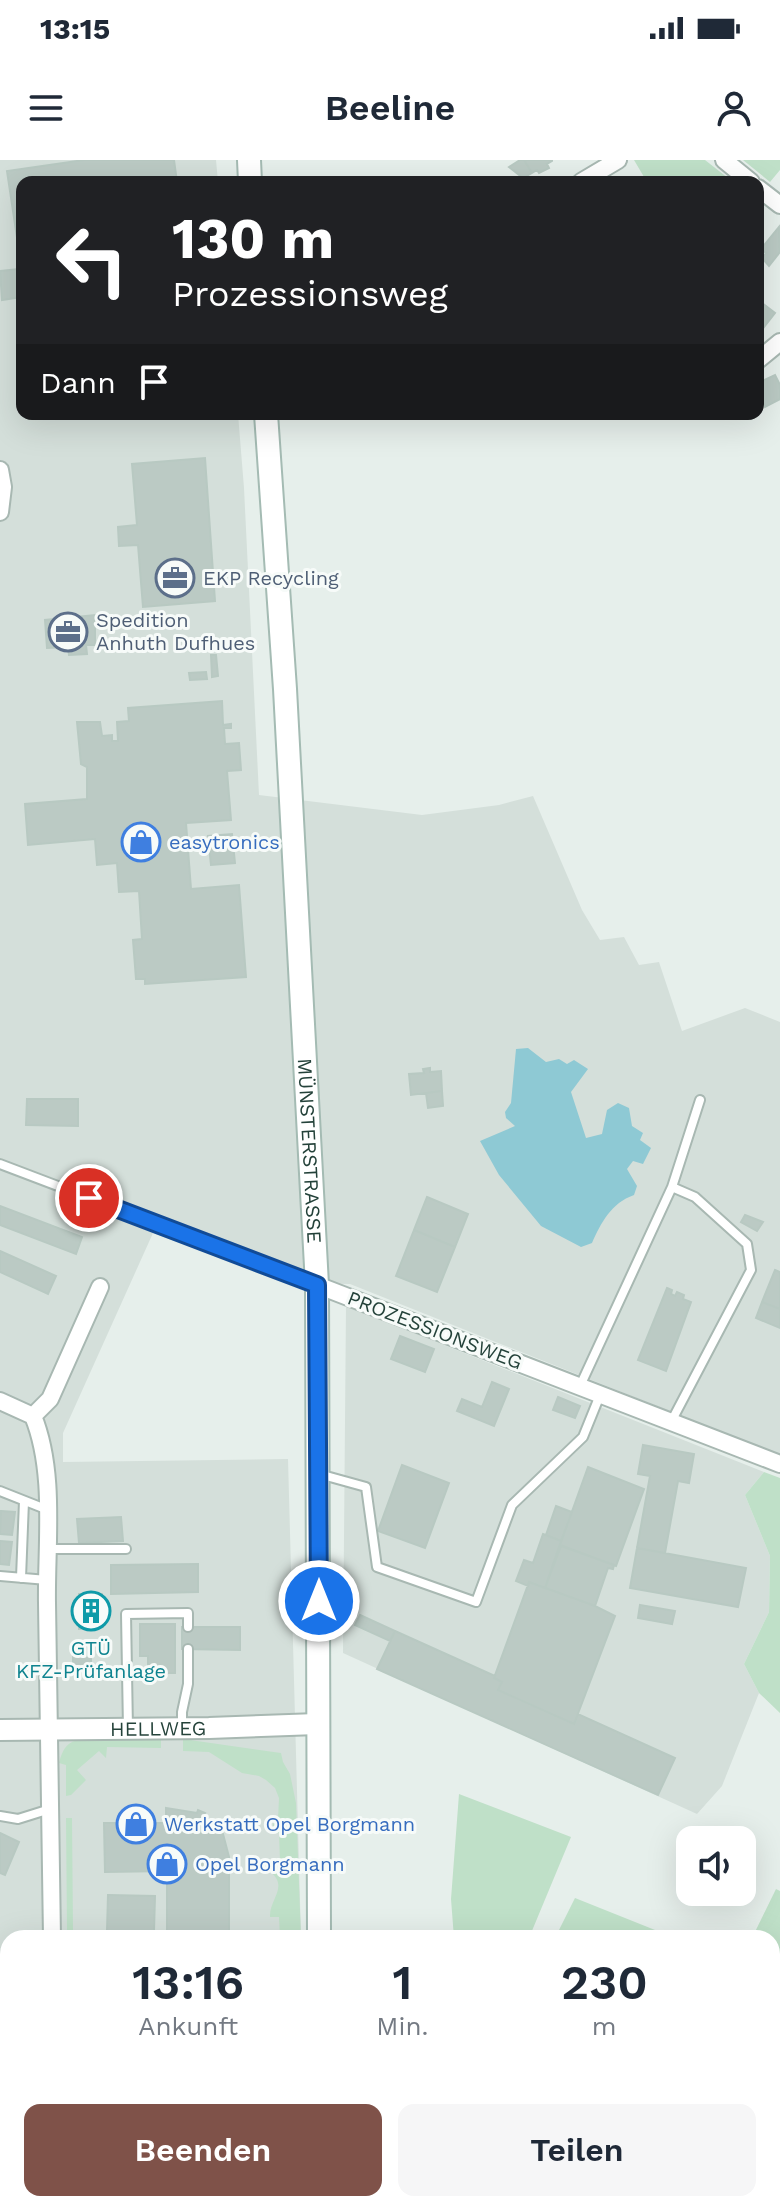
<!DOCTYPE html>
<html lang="de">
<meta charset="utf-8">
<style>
body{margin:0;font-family:"Work Sans",sans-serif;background:#f6f6f7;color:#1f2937;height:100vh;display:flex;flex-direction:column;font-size:30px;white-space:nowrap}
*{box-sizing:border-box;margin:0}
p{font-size:26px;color:#747a83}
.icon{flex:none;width:44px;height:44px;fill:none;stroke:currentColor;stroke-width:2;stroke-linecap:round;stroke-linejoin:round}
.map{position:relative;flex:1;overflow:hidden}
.panel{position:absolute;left:0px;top:1770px;width:780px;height:282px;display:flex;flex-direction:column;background:#fff;border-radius:24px 24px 0 0;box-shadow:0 8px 32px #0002}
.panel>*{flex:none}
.guide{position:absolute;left:16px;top:16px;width:748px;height:244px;border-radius:16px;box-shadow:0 8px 32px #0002;background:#202124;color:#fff;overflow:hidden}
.fabs{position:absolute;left:676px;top:1666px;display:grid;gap:16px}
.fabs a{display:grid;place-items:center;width:80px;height:80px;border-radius:16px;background:#fff;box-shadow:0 8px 32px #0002;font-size:40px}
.pin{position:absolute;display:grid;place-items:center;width:68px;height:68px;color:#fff;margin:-34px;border:4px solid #fff;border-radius:50%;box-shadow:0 2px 8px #0007}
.me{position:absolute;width:88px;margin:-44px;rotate:0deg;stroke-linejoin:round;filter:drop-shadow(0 0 6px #0008)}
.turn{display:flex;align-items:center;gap:28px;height:168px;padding:0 24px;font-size:36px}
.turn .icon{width:104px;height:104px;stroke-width:2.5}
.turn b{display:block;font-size:56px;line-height:68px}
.then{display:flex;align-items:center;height:76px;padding:0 24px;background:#0003;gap:16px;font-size:30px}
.eta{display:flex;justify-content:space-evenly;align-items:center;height:136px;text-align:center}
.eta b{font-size:48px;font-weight:600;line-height:56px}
.button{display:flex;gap:16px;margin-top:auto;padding:16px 24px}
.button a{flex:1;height:92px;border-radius:16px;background:#7f5249;color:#fff;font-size:32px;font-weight:600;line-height:92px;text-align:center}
.button a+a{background:#f6f6f7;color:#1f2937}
.status{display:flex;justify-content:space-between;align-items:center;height:56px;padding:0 40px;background:#fff;direction:ltr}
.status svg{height:22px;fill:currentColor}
header{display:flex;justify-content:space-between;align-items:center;height:104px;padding:0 24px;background:#fff;font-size:36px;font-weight:600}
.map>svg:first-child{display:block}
</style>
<div class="status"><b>13:15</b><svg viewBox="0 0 49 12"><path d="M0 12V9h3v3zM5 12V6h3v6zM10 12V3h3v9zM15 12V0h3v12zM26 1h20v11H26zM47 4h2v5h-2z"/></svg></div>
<header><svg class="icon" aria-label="menu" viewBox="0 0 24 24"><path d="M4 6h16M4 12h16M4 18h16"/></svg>Beeline<svg class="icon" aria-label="person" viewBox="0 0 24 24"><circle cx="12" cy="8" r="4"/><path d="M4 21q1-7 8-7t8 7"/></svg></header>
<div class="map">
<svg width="780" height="2051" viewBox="0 0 780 2051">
<rect width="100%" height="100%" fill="#e6efeb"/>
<path fill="#d4dfda" d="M0 0H216L218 22H22V254H238L244 328 259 635 422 655 499 645 533 636 582 750 600 780 624 777 639 805 659 802 682 871 745 848 780 862V1295L350 1124 289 1123 153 1073 63 1273V1302L288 1299 301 1778H8V1887L0 1883Z
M346 1146 764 1312 745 1335 770 1396 769 1452 744 1504 759 1533 722 1626 697 1654 343 1493Z
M23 2044H268V2051H17Z"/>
<path fill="#bfe0c8" d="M634 0H705L733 22H647Z
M743 0H780V10L770 22Z
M764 1312 780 1318V1553L759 1533 744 1504 769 1452 770 1396 745 1335Z
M161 1577V1588L107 1587 106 1598 99 1591 77 1610 86 1620 71 1635 66 1636V1605L59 1603C61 1595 64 1586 72 1582 88 1574 141 1578 161 1577Z
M183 1579 281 1593 283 1602 290 1614 296 1643 301 1778H280L279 1757H270C269 1739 290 1726 269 1711V1701H280L279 1673 273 1672V1664L278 1659 279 1638 275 1628 266 1620 259 1616 242 1613 209 1592 183 1591Z
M459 1634 571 1677 529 1778H454L451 1739Z
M66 1658H72L73 1771H67Z
M776 1729 780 1731V1938L772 1955V1778H752Z
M575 1738 675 1778H555Z
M772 2004 780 2008V2051H735L738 2044H772Z
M339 2044H414V2051H339Z"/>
<path fill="#8ec9d4" d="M528 888 546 902 559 899 567 904 574 900 588 909 571 932 586 978 602 974 607 950 618 943 629 948 632 966 643 973 640 980 651 988 643 1004 633 1001 627 1009 637 1026 634 1035C611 1043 601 1063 592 1083L581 1087 541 1066 499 1015 480 981 515 966 506 958 505 952 511 943 516 889Z"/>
<path fill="#bbcac4" stroke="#b8c9c2" stroke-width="2" d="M84 0H174L177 22H22V111L7 11Z
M520 0H524L532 13 523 18 509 7Z
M524 0H552V1L547 4 549 8 539 13 537 10 532 13Z
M779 67 780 92 769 106 762 98 766 93 761 89Z
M21 105 22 137 2 140 0 111 19 109Z
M758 140 775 153 764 167 758 162Z
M775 215 780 225V239L765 247 758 234V223Z
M205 298 215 441 143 447 138 385 119 386 118 367 137 365 132 304Z
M95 455V485H86L87 494 69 495 68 487 47 488 45 460Z
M211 495H216L218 516 212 517Z
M206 512 207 519 190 520 189 513Z
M222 541 223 565 231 564V568H224L225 584 239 583 241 610 227 611 231 660 186 663 191 729 239 725 246 817 145 824V819H136L133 780 142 779 139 731 119 732 117 703 97 705 95 679 28 685 25 644 87 639V607L81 604 77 562H100L102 576 112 575V581H118L117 562 129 561 128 548Z
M232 674 235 703 211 705 208 676Z
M430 908V912L441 911 442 931 411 935 409 914 424 913 423 909Z
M442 931 443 946 428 948 426 933Z
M27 939H78V966L26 965Z
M427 1037 468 1054 455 1087 414 1070Z
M0 1046 82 1077 76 1094 0 1065Z
M745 1055 763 1062 757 1071 741 1062Z
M414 1070 455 1087 437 1132 396 1116Z
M0 1091 56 1116 48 1134 0 1112Z
M775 1110 780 1112V1149L762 1142Z
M667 1128 672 1130 671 1134 675 1136 677 1132 684 1135 683 1139 691 1142 666 1211 638 1200Z
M762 1142 780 1149V1168L756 1158Z
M400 1176 434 1189 425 1212 391 1199Z
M492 1222 509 1229 494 1266 457 1251 462 1239 482 1247Z
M558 1237 580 1246 575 1258 553 1250Z
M643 1285 694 1294 689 1323 678 1321 665 1393 637 1388 650 1316 638 1314Z
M402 1305 449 1323 425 1388 378 1371Z
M588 1307 644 1329 616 1406 560 1385Z
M556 1346 572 1352 561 1381 546 1375Z
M1 1351 15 1352 12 1375 0 1374Z
M121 1357 123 1381 79 1383 77 1359Z
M543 1374 561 1381 545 1428 529 1422 528 1426 516 1421 524 1400 533 1403Z
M0 1381 12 1382 9 1405 0 1404Z
M561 1386 614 1405 613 1409 608 1408 595 1446 545 1428Z
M637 1388 746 1408 738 1447 630 1428Z
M198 1404V1432L111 1434V1405Z
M529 1422 595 1446 615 1456 574 1564 498 1530 502 1522 494 1518Z
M79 1434H102L103 1467 79 1469Z
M640 1445 675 1451 672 1464 638 1458Z
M360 1455 395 1471 390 1481 355 1465Z
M140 1464H175V1513H148V1496H140Z
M182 1467H240V1490L182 1489Z
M395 1471 495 1516 494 1518 502 1522 498 1530 574 1564 578 1554 675 1598 658 1635 377 1509Z
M91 1484V1506H73V1485Z
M166 1648 197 1653 198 1650 205 1653 203 1656 215 1664 223 1674 229 1697V1773H167V1711L105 1712 104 1663H166Z
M0 1673 19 1682 5 1715 0 1713Z
M108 1735 155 1736 154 1771H107Z
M0 1818 8 1822V1854L0 1850Z
M0 1896 8 1900V1943L4 1950 0 1948Z
M114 2044H235V2051H139V2047L114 2048Z"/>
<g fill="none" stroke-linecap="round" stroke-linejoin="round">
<g stroke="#a8b8b2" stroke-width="12">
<path id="service" d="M0 1004 313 1123
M672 1027 700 940
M580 1226 672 1027 695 1037 747 1084 751 1110 671 1262
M319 1314 366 1327 377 1407 476 1442 512 1345 583 1277 600 1235
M0 1331 48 1350
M47 1389H126
M0 1416 47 1420
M21 1418 24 1341
M182 1568V1552L188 1524V1489
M128 1569 126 1454 188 1453V1467
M0 1656 18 1659 50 1649
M0 1859 8 1861"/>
</g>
<g stroke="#a8b8b2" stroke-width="20">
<path id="minor" d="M724 0 751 22
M581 22 618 0
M758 28 780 45
M758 200 780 182
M0 310 3 327 0 352
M317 1125 780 1304
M0 1241 33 1256C56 1312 46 1384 47 1443 48 1555 51 1666 52 1778
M33 1256 50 1239 100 1127
M0 2047 8 2041"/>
</g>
<g stroke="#a8b8b2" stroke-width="24">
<g id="tertiary">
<path id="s1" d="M0 1570 209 1568 317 1564"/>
</g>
</g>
<g stroke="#a4bbb3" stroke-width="26">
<g id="secondary">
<path d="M249 0 250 22"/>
<path id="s2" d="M266 254 285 529 317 1125 319 1778"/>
<path d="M318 2051V2044"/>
</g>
</g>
<use href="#service" stroke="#fff" stroke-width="8"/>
<use href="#minor" stroke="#fff" stroke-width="16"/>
<use href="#tertiary" stroke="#fff" stroke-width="20"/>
<use href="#secondary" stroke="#fff" stroke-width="22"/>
</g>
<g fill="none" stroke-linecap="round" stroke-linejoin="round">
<g stroke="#114b97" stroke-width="20">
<path id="route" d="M89 1038 317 1125 319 1441"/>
</g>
<use href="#route" stroke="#1a73e8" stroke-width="14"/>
</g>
<defs>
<g id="office-ring" transform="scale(2)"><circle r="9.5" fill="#f7fbf9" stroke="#5c6f8a" stroke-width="1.5"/><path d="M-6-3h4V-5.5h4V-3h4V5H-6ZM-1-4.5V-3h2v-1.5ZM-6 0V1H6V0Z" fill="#5c6f8a"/></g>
<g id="shop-ring" transform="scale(2)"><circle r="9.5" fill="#f7fbf9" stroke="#3f7fe0" stroke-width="1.5"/><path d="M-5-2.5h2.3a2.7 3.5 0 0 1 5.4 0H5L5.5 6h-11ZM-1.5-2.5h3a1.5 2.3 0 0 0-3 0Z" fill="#3f7fe0"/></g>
<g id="building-ring" transform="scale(2)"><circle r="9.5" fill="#f7fbf9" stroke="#0f9aa8" stroke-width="1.5"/><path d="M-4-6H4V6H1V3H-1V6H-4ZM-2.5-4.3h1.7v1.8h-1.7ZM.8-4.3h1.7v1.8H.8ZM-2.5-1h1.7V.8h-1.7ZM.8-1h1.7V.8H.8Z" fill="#0f9aa8"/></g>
</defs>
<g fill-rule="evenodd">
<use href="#office-ring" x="175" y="418"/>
<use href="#office-ring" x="68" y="472"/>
<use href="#shop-ring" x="141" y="682"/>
<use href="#building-ring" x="91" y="1451"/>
<use href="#shop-ring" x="136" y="1664"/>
<use href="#shop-ring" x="167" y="1704"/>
</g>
<g text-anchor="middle" stroke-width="6" stroke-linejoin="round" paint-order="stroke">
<g font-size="20" fill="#4e5e75" stroke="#f7fbf9" text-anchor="start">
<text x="203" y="425">EKP Recycling</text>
<text x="96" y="467">Spedition<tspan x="96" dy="23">Anhuth Dufhues</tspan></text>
</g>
<g font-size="20" fill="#366cbe" stroke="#f7fbf9" text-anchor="start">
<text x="169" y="689">easytronics</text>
<text x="164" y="1671">Werkstatt Opel Borgmann</text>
<text x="195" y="1711">Opel Borgmann</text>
</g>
<g font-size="20" fill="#24423a" stroke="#f7fbf9">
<text dy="7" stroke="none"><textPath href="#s2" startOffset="738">MÜNSTERSTRASSE</textPath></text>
<text transform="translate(435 1170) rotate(21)" y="7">PROZESSIONSWEG</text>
<text dy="7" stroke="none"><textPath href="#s1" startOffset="158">HELLWEG</textPath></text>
</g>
<g font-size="20" fill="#0d838f" stroke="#f7fbf9">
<text x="91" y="1495">GTÜ<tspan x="91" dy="23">KFZ-Prüfanlage</tspan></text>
</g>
</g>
</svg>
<div class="fabs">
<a><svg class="icon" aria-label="sound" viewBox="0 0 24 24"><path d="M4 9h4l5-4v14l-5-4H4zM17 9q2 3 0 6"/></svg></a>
</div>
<div class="pin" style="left:89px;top:1038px;background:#d93025"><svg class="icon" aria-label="arrive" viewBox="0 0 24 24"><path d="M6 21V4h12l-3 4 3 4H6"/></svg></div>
<svg class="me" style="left:319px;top:1441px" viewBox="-20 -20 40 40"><circle r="17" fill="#1a73e8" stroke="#fff" stroke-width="3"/><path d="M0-11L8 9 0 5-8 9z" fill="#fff"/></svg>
<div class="guide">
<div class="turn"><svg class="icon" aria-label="left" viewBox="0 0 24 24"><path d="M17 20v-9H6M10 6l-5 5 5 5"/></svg><div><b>130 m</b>Prozessionsweg</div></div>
<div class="then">Dann<svg class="icon" aria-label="arrive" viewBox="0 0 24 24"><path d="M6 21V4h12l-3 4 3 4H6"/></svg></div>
</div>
<section class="panel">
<div class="eta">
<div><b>13:16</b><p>Ankunft</p></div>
<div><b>1</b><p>Min.</p></div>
<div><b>230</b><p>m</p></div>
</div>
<div class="button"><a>Beenden</a><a>Teilen</a></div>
</section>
</div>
